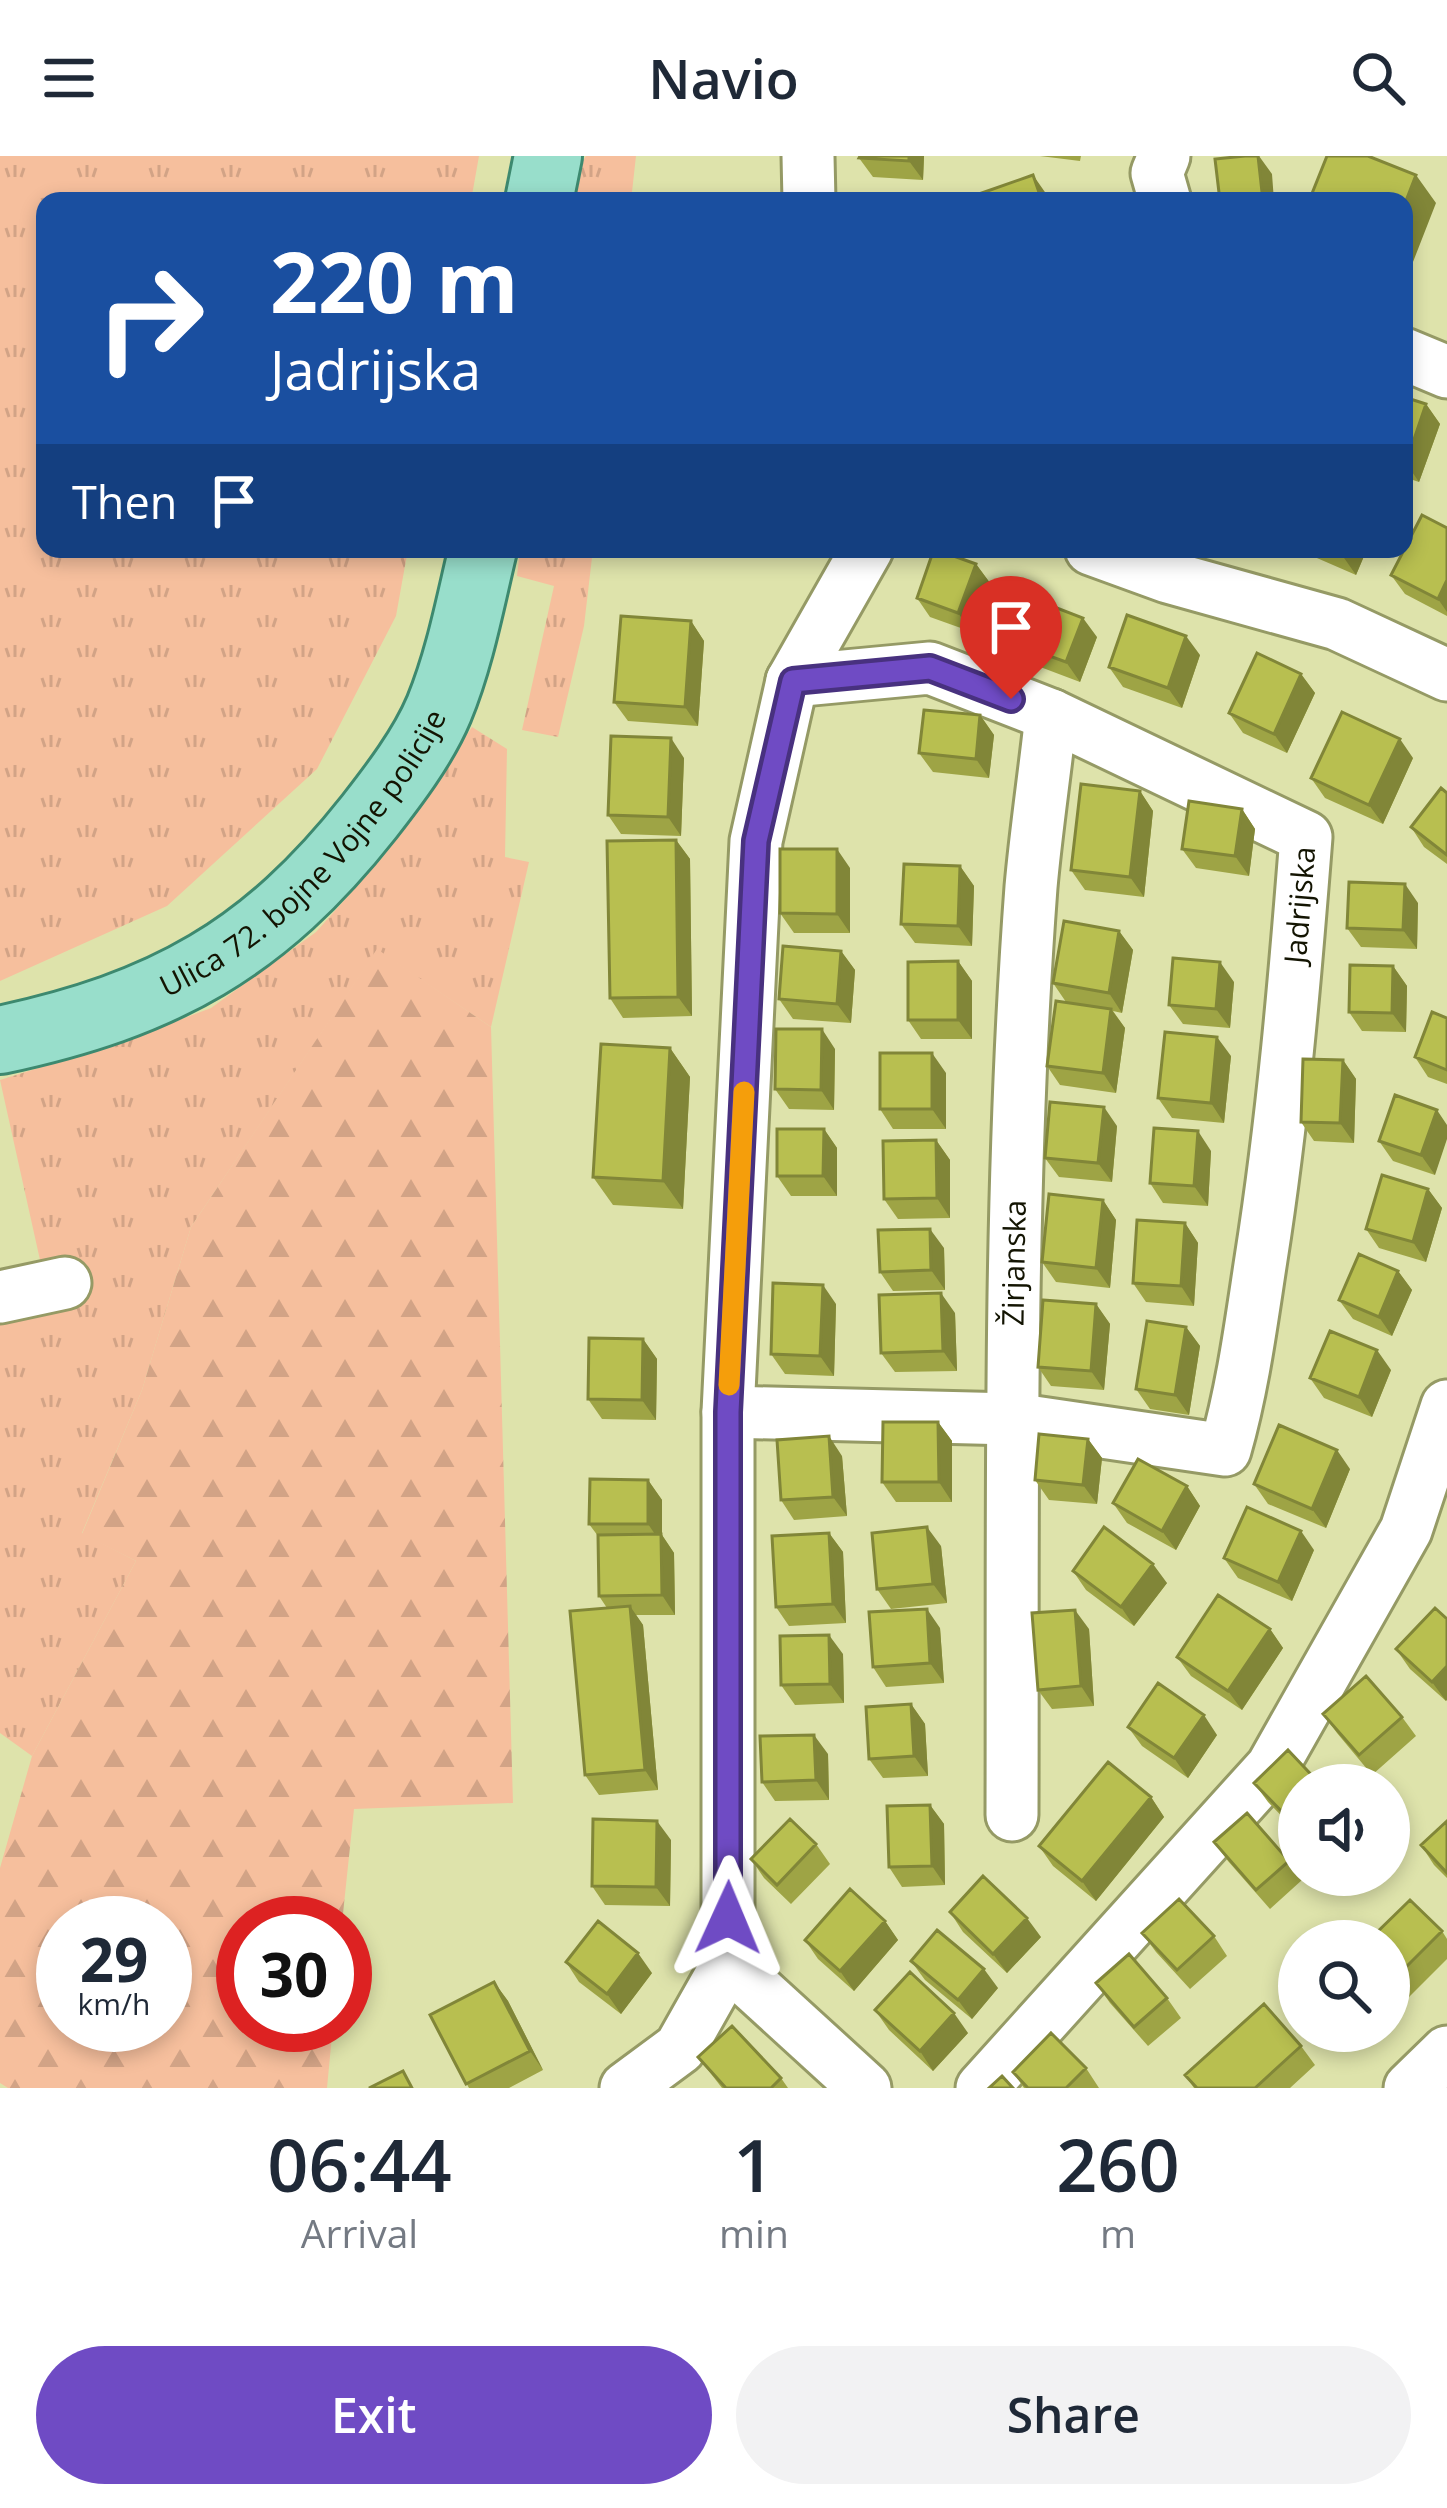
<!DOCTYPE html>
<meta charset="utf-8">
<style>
body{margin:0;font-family:"Open Sans",sans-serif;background:#f2f2f3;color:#1f2937;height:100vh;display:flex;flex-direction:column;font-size:45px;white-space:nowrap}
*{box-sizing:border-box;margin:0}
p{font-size:39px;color:#747a83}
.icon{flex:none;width:66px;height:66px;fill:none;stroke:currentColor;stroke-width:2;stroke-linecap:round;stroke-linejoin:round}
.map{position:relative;height:1932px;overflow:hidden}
.side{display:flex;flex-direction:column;background:#fff;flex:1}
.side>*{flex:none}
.top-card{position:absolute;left:36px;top:36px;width:1377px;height:366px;border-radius:24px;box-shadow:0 6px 18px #0003;background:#1a4fa0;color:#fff;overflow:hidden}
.buttons{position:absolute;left:1278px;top:1608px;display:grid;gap:24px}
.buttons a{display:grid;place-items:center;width:132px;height:132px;border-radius:50%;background:#fff;box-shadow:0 6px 18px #0003;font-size:60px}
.speed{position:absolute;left:36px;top:1740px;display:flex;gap:24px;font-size:60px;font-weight:700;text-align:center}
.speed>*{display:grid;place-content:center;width:156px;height:156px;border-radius:50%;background:#fff;box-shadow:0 6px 18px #0003;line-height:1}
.speed small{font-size:30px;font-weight:400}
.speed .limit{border:18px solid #d22;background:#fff;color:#111}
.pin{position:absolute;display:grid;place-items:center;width:102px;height:102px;color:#fff;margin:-123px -51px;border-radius:50% 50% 50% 0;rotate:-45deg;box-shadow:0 0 12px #0007}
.pin .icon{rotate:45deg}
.me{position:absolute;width:132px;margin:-66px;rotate:1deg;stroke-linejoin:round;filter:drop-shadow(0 0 9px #0008)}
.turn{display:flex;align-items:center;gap:42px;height:252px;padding:0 36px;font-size:54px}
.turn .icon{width:156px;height:156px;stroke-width:2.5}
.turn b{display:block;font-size:84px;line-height:102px}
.then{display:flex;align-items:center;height:114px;padding:0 36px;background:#0003;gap:24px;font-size:45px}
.eta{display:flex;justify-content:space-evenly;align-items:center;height:204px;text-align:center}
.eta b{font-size:72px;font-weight:600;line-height:84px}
.button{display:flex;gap:24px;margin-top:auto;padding:24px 36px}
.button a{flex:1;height:138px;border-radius:72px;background:#6f4bc4;color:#fff;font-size:48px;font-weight:600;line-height:138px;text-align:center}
.button a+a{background:#f2f2f3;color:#1f2937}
header{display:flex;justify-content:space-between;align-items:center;height:156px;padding:0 36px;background:#fff;font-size:54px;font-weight:600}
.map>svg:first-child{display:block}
</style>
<header><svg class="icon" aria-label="menu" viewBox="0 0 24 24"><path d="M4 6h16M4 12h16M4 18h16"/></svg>Navio<svg class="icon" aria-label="search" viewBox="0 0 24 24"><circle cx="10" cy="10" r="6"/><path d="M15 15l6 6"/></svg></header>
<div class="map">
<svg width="1447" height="1932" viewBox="0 0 1447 1932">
<defs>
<pattern id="grass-tufts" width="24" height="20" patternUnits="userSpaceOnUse" patternTransform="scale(3)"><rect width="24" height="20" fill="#f6bf9d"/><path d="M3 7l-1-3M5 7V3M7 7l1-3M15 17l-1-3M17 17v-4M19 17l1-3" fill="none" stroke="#d2a386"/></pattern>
<pattern id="forest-firs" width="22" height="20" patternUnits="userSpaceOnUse" patternTransform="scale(3)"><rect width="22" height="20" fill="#f6bf9d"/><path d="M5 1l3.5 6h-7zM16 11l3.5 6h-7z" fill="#d2a386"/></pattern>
</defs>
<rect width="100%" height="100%" fill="#dee3ab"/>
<path fill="url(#grass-tufts)" d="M0 0H479L471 45H45V393H408L396 460 317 613 167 750 0 825Z
M586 0H636L631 45H570L574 19Z
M520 393H593L584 470 558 581 522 574 554 430 517 420Z
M472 571 507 593 505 701 529 706 491 871 377 794 191 1071 142 1234 82 1377 136 1405 32 1600 0 1577V1161L50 1149 0 924 115 888 211 852 316 776 382 702Z"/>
<path fill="url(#forest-firs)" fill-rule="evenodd" d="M377 793 491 871 513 1647 354 1653 342 1767H243V1869H333L327 1932H8L0 1927V1712L32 1600 136 1405 82 1378 142 1234 191 1071ZM63 1767H165V1869H63Z"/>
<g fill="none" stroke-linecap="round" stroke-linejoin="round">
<g stroke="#959a65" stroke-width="57">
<g id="minor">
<path d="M808 0 809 45"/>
<path d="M1164 0 1157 17 1165 45"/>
<path d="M1404 198 1447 216"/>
<path d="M1091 393 1168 421 1337 468 1447 519"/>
<path d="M0 1141 65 1127"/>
<path id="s1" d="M728 1256 1013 1263 1225 1294C1243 1231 1251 1168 1261 1103 1283 963 1295 822 1306 681L1051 559 930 512 792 525"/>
<path id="s2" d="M1012 1659C1013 1350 1008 1039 1031 731 1036 674 1045 616 1051 559"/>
<path d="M728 1807 865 1932"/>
<path d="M626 1932 680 1892 728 1807V1256L756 685 792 525 867 393"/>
<path d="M982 1932 1272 1611 1406 1374 1447 1250"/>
<path d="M1410 1932 1447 1896"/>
</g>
</g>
<g stroke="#3d896f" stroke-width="72">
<g id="major">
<path d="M539 45 548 0"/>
<path id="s3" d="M0 884C164 849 264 794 369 661 394 629 423 591 439 553 460 502 470 447 483 393"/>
</g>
</g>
<use href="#minor" stroke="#fff" stroke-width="51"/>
<use href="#major" stroke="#98decb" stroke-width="66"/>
</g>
<path fill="#9ea445" d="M924 0 923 24 873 21 859 2Z
M1040 0H1081L1080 5Z
M1404 241 1426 248 1440 268 1419 326 1404 321Z
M1447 372V460L1405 438 1391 419Z
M1306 393H1367L1356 419 1310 399Z
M976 408 990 427 972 476 930 461 917 442Z
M691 465 704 485 698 570 628 565 614 546Z
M1097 481 1080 526 1027 506 1014 487Z
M1200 499 1182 552 1123 531 1109 511Z
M1301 518 1315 537 1287 597 1243 577 1229 557Z
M980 559 994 579 989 622 933 616 919 597Z
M684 602 681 680 621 678 608 659Z
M1413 602 1383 668 1325 642 1311 622Z
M1140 635 1153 655 1144 741 1085 734 1071 714Z
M1447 637V708L1424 691 1411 671Z
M1242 653 1255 673 1249 720 1196 712 1182 693Z
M676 684 690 703 692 860 623 862 610 842Z
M960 710 974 730 972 790 915 787 901 768Z
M850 712V777H794L780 757Z
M1418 747 1417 793 1361 791 1347 772Z
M1119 775 1133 794 1122 857 1113 855 1125 872 1116 937 1060 929 1047 910 1066 846 1053 827Z
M841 795 855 814 851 867 793 863 779 843Z
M958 805 972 825V883H921L908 864Z
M1393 810 1407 830 1406 876 1362 875 1349 856Z
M1234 826 1230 872 1183 868 1169 849Z
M1447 862V928L1428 921 1415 901Z
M670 892 690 921 683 1053 613 1049 593 1021Z
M835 893 834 954 789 953 775 933Z
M1231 900 1224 967 1172 962 1158 942Z
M1343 904 1356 923 1354 987 1314 985 1301 966Z
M946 917V973H893L880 953Z
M1437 954 1435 1019 1393 1005 1379 985Z
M1117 970 1112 1026 1059 1021 1045 1002Z
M824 973 837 992V1040H791L777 1020Z
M936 984 950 1004V1062L898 1063 884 1043Z
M1211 995 1208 1050 1163 1047 1150 1027Z
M1428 1033 1442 1052 1426 1106 1379 1092 1366 1073Z
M1103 1044 1116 1064 1110 1132 1056 1126 1042 1106Z
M1185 1067 1198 1087 1194 1150 1146 1146 1133 1127Z
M944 1092 945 1134 893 1135 880 1116Z
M1398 1115 1412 1134 1392 1180 1353 1163 1339 1144Z
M836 1148 834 1220 785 1218 771 1198Z
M1096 1148 1110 1168 1104 1234 1051 1230 1038 1211Z
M955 1157 957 1215 895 1216 881 1197Z
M1186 1171 1200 1190 1189 1259 1150 1253 1136 1233Z
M643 1183 657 1203 656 1264 602 1263 588 1243Z
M1391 1214 1372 1261 1324 1242 1310 1222Z
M938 1266 952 1285V1346H896L882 1326Z
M1088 1283 1102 1302 1097 1348 1049 1344 1035 1324Z
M842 1300 847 1360 794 1364 781 1344Z
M1350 1313 1326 1372 1268 1348 1254 1328Z
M648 1324 662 1344V1379L674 1397 675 1459H636L643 1469 658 1634 599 1639 585 1619 607 1452 599 1440 598 1380 589 1368Z
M1187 1330 1200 1350 1176 1394 1127 1367 1113 1347Z
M829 1377 843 1396 846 1467 789 1470 776 1451Z
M941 1390 947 1447 891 1453 877 1433Z
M1314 1394 1292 1445 1238 1422 1224 1402Z
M1073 1415 1167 1427 1134 1470 1086 1434Z
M1435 1452 1446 1545 1410 1513 1396 1493Z
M940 1472 944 1527 886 1531 873 1511Z
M1089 1473 1094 1550 1052 1553 1038 1534Z
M1270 1473 1283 1492 1242 1554 1191 1520 1177 1501Z
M843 1498 844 1547 795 1549 781 1529Z
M911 1548 925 1568 928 1620 883 1622 869 1603Z
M1323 1558 1402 1561 1416 1580 1372 1619 1337 1577Z
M1128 1571 1217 1579 1188 1622 1142 1590Z
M828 1598 829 1644 775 1645 762 1626Z
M1254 1627 1299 1629V1678L1268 1646Z
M1151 1641 1164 1661 1096 1745 1053 1710 1039 1690Z
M930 1649 944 1668 945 1729 902 1731 889 1711Z
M1447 1665V1722L1434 1709 1421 1689Z
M671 1684 670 1750 605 1749 592 1730Z
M1214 1686 1289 1705 1302 1724 1270 1753 1228 1705Z
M816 1688 830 1708 791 1748 764 1722 751 1703Z
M950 1756 1041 1781 1007 1817 963 1776Z
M885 1765 898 1784 854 1835 818 1803 805 1784Z
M1442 1775 1447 1783V1803L1389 1861V1785Z
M1142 1777 1214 1780 1227 1800 1190 1833 1156 1796Z
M911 1805 998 1832 972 1863 925 1824Z
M566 1806 652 1817 621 1858 579 1826Z
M494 1826 508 1845 543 1914 509 1932H469L430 1859Z
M1096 1827 1167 1842 1181 1862 1148 1890 1110 1847Z
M875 1854 968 1877 933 1915 889 1874Z
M1301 1890 1315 1909 1290 1932H1194L1185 1919Z
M698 1901 781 1922 788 1932H722Z
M1086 1912 1099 1932H1024L1013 1916Z"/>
<path fill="#818638" d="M909 0H924L923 24 909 5Z
M1259 0 1272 18 1274 45H1263Z
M1033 19 1047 39 1049 45H1042Z
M1416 19 1436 47 1404 129V50Z
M1426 248 1440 268 1419 326 1406 307Z
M1345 393H1367L1356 419 1342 399Z
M976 408 990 427 972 476 958 457Z
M1447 424V456L1438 443Z
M1083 462 1097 481 1080 526 1066 506Z
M691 465 704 485 698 570 685 551Z
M1186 480 1200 499 1182 552 1168 532Z
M1301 518 1315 537 1287 597 1274 578Z
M980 559 994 579 989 622 976 603Z
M671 582 684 602 681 680 668 661Z
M1400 583 1413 602 1383 668 1369 649Z
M1140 635 1153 655 1144 741 1130 721Z
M1242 653 1255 673 1249 720 1235 700Z
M676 684 690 703 692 860 678 841Z
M837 693 850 712V777L837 758Z
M960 710 974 730 972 790 958 770Z
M1405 728 1418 747 1417 793 1403 774Z
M1119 775 1133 794 1122 857 1109 837Z
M841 795 855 814 851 867 837 848Z
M958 805 972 825V883L958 864Z
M1220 806 1234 826 1230 872 1216 853Z
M1393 810 1407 830 1406 876 1392 857Z
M1111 853 1125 872 1116 937 1103 917Z
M822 873 835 893 834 954 821 934Z
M1217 881 1231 900 1224 967 1211 947Z
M670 892 690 921 683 1053 663 1025Z
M932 897 946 917V973L932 953Z
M1343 904 1356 923 1354 987 1340 967Z
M1104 951 1117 970 1112 1026 1098 1007Z
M1437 954 1447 969V983L1435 1019 1421 999Z
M824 973 837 992V1040L823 1020Z
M1198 975 1211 995 1208 1050 1194 1030Z
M936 984 950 1004V1062L937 1042Z
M1428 1033 1442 1052 1426 1106 1413 1086Z
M1103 1044 1116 1064 1110 1132 1096 1112Z
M1185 1067 1198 1087 1194 1150 1181 1130Z
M930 1073 944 1092 945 1134 931 1114Z
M1398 1115 1412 1134 1392 1180 1379 1161Z
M823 1129 836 1148 834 1220 820 1200Z
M941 1137 955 1157 957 1215 943 1195Z
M1096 1148 1110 1168 1104 1234 1091 1215Z
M1186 1171 1200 1190 1189 1259 1175 1239Z
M643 1183 657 1203 656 1264 642 1244Z
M1377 1194 1391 1214 1372 1261 1359 1241Z
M938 1266 952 1285V1346L939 1326Z
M829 1280 842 1300 847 1360 833 1341Z
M1088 1283 1102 1302 1097 1348 1083 1329Z
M1337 1294 1350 1313 1326 1372 1312 1353Z
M648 1324 662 1344V1379L674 1397 675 1459 662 1439 661 1387 648 1368Z
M1187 1330 1200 1350 1176 1394 1162 1375Z
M927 1371 941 1390 947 1447 933 1428Z
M1301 1375 1314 1394 1292 1445 1278 1426Z
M829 1377 843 1396 846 1467 833 1448Z
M1153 1408 1167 1427 1134 1470 1121 1451Z
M630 1450 643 1469 658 1634 645 1614Z
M927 1453 940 1472 944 1527 930 1507Z
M1075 1454 1089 1473 1094 1550 1081 1530Z
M1270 1473 1283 1492 1242 1554 1228 1535Z
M829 1479 843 1498 844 1547 830 1528Z
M1447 1510V1544L1446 1545 1432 1526Z
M911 1548 925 1568 928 1620 914 1600Z
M1204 1559 1217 1579 1188 1622 1174 1602Z
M814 1579 828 1598 829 1644 816 1624Z
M1151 1641 1164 1661 1096 1745 1082 1725Z
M930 1649 944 1668 945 1729 932 1710Z
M657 1665 671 1684 670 1750 656 1731Z
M1027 1762 1041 1781 1007 1817 993 1798Z
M885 1765 898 1784 854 1835 840 1815Z
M638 1797 652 1817 621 1858 607 1838Z
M984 1813 998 1832 972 1863 958 1844Z
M494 1826 508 1845 543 1914 530 1895Z
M954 1857 968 1877 933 1915 920 1895Z"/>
<path fill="#b8bf50" stroke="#818638" stroke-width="3" d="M860 0H909V5L859 2Z
M1245 0H1258L1263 45H1220L1215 3Z
M1327 0H1368L1416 19 1404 50V45H1309Z
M1033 19 1042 45H982L979 38Z
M1404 241 1426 248 1406 307 1404 306Z
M1422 359 1447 372V424L1438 443 1391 419Z
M934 393 976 408 958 457 917 442Z
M1328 393H1345L1342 399Z
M1031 442 1083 462 1066 506 1014 487Z
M1127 459 1186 480 1168 532 1109 511Z
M621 460 691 465 685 551 614 546Z
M1257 497 1301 518 1274 578 1229 557Z
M924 554 980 559 976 603 919 597Z
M1342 556 1400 583 1369 649 1311 622Z
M611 580 671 582 668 661 608 659Z
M1081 628 1140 635 1130 721 1071 714Z
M1441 632 1447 637V699L1411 671Z
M1189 645 1242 653 1235 700 1182 693Z
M676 684 678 841 610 842 607 685Z
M780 693H837V758L780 757Z
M904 708 960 710 958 770 901 768Z
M1349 726 1405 728 1403 774 1347 772Z
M1064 765 1119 775 1109 837 1053 827Z
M783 790 841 795 837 848 779 843Z
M1173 802 1220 806 1216 853 1169 849Z
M958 805V864H908V806Z
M1350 809 1393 810 1392 857 1349 856Z
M1056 845 1111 853 1103 917 1047 910Z
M1432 856 1447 862V914L1415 901Z
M776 873H822L821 934 775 933Z
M1165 876 1217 881 1211 947 1158 942Z
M601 888 670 892 663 1025 593 1021Z
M880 897H932V953H880Z
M1303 903 1343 904 1340 967 1301 966Z
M1395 939 1437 954 1421 999 1379 985Z
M1050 946 1104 951 1098 1007 1045 1002Z
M1154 972 1198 975 1194 1030 1150 1027Z
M777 973H824L823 1020H777Z
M936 984 937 1042 884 1043 883 985Z
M1382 1019 1428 1033 1413 1086 1366 1073Z
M1049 1038 1103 1044 1096 1112 1042 1106Z
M1137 1064 1185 1067 1181 1130 1133 1127Z
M930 1073 931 1114 880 1116 878 1074Z
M1359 1098 1398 1115 1379 1161 1339 1144Z
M773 1127 823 1129 820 1200 771 1198Z
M941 1137 943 1195 881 1197 879 1139Z
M1043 1144 1096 1148 1091 1215 1038 1211Z
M1147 1165 1186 1171 1175 1239 1136 1233Z
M1330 1175 1377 1194 1359 1241 1310 1222Z
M589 1182 643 1183 642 1244 588 1243Z
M883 1266H938L939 1326H882Z
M1279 1269 1337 1294 1312 1353 1254 1328Z
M1039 1278 1088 1283 1083 1329 1035 1324Z
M829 1280 833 1341 781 1344 777 1284Z
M1138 1303 1187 1330 1162 1375 1113 1347Z
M590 1323 648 1324V1368H589Z
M1247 1351 1301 1375 1278 1426 1224 1402Z
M927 1371 933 1428 877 1433 872 1377Z
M1104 1371 1153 1408 1121 1451 1073 1415Z
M829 1377 833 1448 776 1451 772 1380Z
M661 1378 662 1439 599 1440 598 1379Z
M1218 1439 1270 1473 1228 1535 1177 1501Z
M630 1450 645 1614 585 1619 570 1455Z
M1435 1452 1447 1463V1510L1432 1526 1396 1493Z
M927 1453 930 1507 873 1511 869 1456Z
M1075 1454 1081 1530 1038 1534 1032 1457Z
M829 1479 830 1528 781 1529 780 1480Z
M1366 1520 1402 1561 1359 1599 1323 1558Z
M1158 1527 1204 1559 1174 1602 1128 1571Z
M911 1548 914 1600 869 1603 866 1551Z
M814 1579 816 1624 762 1626 760 1580Z
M1288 1594 1321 1629H1299V1667L1296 1670 1254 1627Z
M1108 1606 1151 1641 1082 1725 1039 1690Z
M930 1649 932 1710 889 1711 887 1650Z
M1247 1657 1289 1705 1256 1734 1214 1686Z
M593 1663 657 1665 656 1731 592 1730Z
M790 1663 816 1688 777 1729 751 1703Z
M1447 1665V1717L1421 1689Z
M983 1720 1027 1762 993 1798 950 1756Z
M850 1733 885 1765 840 1815 805 1784Z
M1179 1743 1214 1780 1177 1814 1142 1777Z
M1410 1744 1442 1775 1389 1828V1785H1368Z
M598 1765 638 1797 607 1838 566 1806Z
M937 1774 984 1813 958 1844 911 1805Z
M1129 1798 1167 1842 1134 1871 1096 1827Z
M910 1816 954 1857 920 1895 875 1854Z
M494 1826 530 1895 466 1928 430 1859Z
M1264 1848 1301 1890 1255 1932H1197L1185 1919Z
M732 1870 781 1922 771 1932H726L698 1901Z
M1051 1877 1086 1912 1066 1932H1028L1013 1916Z
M403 1915 412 1932H369Z
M1002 1920 1013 1932H989Z"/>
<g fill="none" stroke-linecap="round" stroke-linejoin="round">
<g stroke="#48317f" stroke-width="30">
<path id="route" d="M728 1762V1256L756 685 793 525 930 512 1011 543"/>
</g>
<use href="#route" stroke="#6f4bc4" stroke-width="21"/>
<path stroke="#f59e0b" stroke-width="21" d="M729 1229 744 936"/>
</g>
<g text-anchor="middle" stroke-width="9" stroke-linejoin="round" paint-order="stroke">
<g font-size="30" fill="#131402" stroke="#ebf1b8">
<text dy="10" stroke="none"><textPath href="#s3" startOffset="369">Ulica 72. bojne Vojne policije</textPath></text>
<text dy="10" stroke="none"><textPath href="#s1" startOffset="1050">Jadrijska</textPath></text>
<text dy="10" stroke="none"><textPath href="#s2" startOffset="552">Žirjanska</textPath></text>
</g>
</g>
</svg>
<div class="buttons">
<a><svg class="icon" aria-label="sound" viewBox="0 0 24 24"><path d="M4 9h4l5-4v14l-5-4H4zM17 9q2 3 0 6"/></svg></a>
<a><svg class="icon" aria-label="search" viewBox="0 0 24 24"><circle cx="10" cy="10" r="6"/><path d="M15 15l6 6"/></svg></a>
</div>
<div class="speed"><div>29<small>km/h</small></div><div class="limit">30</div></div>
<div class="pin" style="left:1011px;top:543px;background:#d93025"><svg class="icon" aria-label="arrive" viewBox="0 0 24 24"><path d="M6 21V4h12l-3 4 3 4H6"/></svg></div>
<svg class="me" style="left:728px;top:1762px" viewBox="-20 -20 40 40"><path d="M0-17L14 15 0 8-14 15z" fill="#6f4bc4" stroke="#fff" stroke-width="4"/></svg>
<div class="top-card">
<div class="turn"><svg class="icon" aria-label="right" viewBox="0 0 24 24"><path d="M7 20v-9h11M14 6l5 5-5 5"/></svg><div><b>220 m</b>Jadrijska</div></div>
<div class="then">Then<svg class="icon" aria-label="arrive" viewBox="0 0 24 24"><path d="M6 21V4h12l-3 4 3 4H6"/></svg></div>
</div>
</div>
<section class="side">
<div class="eta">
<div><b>06:44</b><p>Arrival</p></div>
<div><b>1</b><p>min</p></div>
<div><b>260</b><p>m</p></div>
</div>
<div class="button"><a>Exit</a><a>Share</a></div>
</section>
